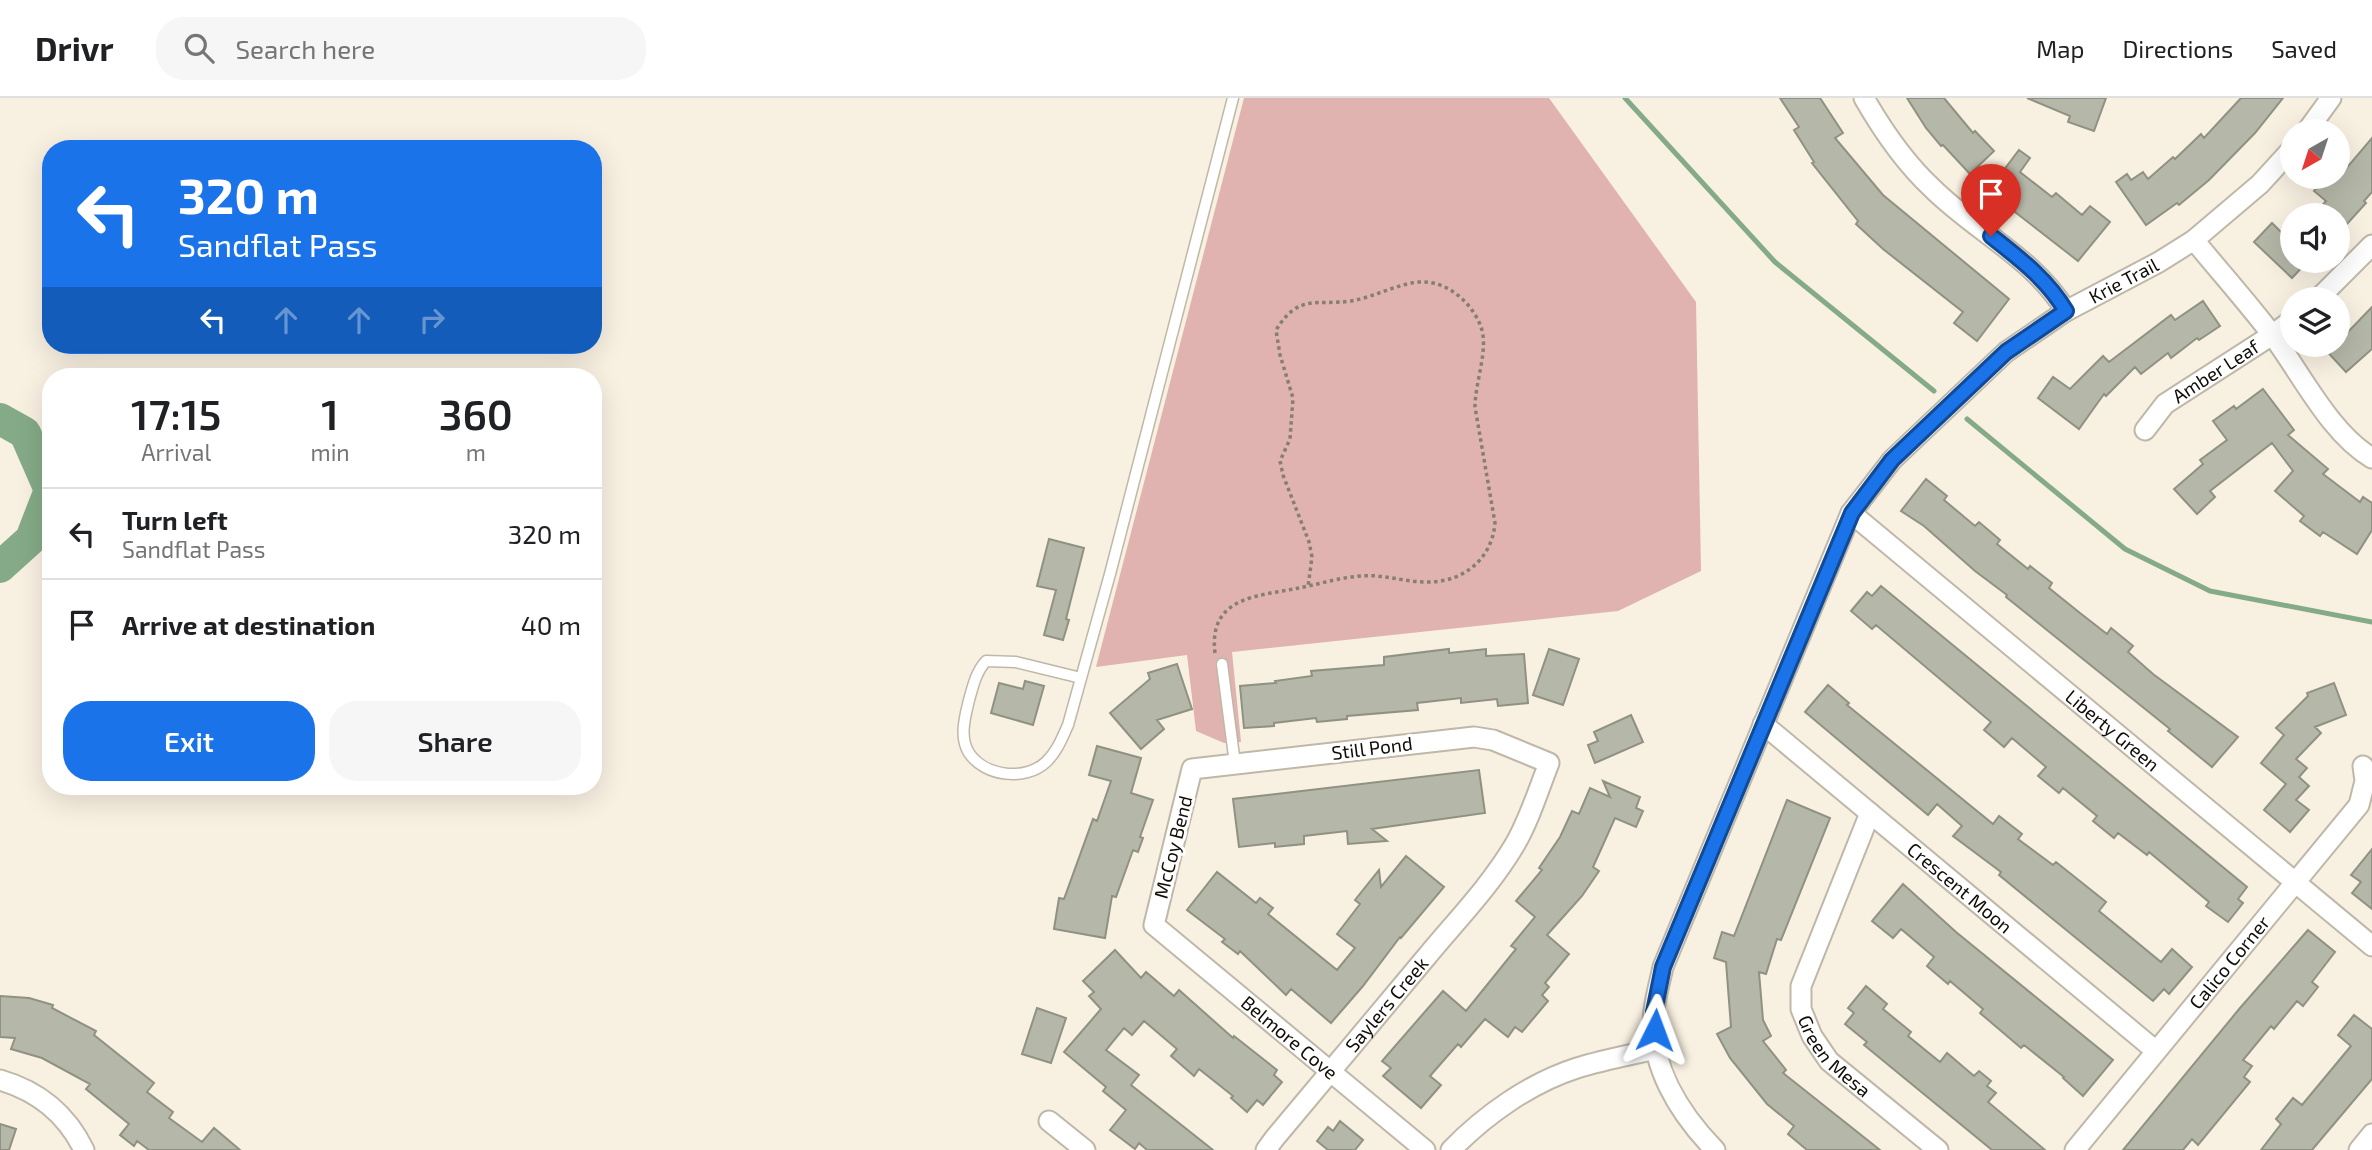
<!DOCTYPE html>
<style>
body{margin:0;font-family:"Exo 2",sans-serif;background:#f6f6f6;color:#202124;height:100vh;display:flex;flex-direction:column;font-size:26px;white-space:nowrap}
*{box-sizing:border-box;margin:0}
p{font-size:23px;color:#757577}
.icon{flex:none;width:38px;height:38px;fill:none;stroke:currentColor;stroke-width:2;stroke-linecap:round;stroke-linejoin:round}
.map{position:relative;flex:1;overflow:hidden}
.details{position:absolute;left:42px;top:270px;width:560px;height:427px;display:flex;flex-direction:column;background:#fff;border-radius:28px;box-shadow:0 7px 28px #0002}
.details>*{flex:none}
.banner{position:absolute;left:42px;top:42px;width:560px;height:214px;border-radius:28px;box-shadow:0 7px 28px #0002;background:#1a73e8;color:#fff;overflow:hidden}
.needle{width:46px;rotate:219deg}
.tools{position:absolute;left:2280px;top:21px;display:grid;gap:14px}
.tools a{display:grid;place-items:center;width:70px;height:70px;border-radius:50%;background:#fff;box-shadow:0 7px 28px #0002;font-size:35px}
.pin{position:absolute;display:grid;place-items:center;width:60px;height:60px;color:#fff;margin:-72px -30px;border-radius:50% 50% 50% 0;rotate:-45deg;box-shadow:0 0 7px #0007}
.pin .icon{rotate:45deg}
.me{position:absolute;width:77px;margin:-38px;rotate:3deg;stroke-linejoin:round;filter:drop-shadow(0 0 5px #0008)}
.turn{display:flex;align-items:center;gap:24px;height:147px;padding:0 21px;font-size:32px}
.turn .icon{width:91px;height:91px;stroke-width:2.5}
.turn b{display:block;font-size:49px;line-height:60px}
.lanes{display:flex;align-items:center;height:66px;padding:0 21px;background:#0003;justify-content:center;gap:35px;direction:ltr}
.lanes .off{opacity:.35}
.eta{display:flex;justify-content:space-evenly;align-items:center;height:119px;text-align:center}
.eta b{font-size:42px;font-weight:600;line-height:49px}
.button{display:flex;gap:14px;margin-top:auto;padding:14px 21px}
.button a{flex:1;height:80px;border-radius:28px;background:#1a73e8;color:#fff;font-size:28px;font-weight:600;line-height:80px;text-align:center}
.button a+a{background:#f6f6f6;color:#202124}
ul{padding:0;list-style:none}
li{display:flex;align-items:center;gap:21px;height:91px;padding:0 21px;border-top:2px solid #e0e0e0}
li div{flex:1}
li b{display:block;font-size:26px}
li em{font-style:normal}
header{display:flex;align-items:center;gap:42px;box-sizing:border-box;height:98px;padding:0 35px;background:#fff;border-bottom:2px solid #e0e0e0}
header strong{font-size:33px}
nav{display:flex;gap:38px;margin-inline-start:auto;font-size:24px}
.search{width:490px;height:63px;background:#f6f6f6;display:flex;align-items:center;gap:18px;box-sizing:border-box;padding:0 24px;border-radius:28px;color:#757577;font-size:26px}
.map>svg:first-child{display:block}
</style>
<header>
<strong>Drivr</strong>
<div class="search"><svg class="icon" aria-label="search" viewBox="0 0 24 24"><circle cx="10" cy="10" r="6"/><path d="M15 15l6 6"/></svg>Search here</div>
<nav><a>Map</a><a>Directions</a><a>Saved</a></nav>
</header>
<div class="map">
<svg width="2372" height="1052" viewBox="0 0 2372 1052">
<rect width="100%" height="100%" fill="#f8f0e1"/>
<path fill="#e1b3b0" d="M1244 0H1549L1696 204 1701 473 1618 513 1232 554 1241 644 1224 645 1196 633 1187 557 1096 569Z"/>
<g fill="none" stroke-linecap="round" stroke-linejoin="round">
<path stroke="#84aa87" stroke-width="5" d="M1625 0 1775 164 1934 293
M1967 321 2125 451 2210 493 2372 524"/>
<path stroke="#84aa87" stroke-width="32" d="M0 321 25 335 50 392 31 441 0 469"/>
</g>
<path fill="#b5b8a8" stroke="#8f9282" stroke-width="2" d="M1780 0H1820L1843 35 1835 40 1883 97 2009 201 1977 243 1954 225 1963 214 1883 151 1856 126 1858 123 1812 65 1814 64 1794 32 1799 29Z
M1907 0H1944L1973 35 1975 33 1994 53 1970 76 1943 47 1941 48 1926 30Z
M2027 0H2106L2094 33 2068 24 2070 18Z
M2241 0H2283L2255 35 2209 82 2179 107 2177 105 2146 127 2116 84 2127 76 2131 82 2143 74 2148 81 2173 59 2175 61 2201 36 2204 40Z
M2372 40V94L2364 103 2366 105 2338 136V117H2314L2326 103 2314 93 2326 79H2339Z
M2019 52 2030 60 2020 74 2052 99 2056 95 2082 117 2090 108 2110 124 2078 163 1988 93Z
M2272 125 2292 145V163H2308L2292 180 2254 144Z
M2203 203 2220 228 2199 242 2197 240 2171 260 2168 255 2141 276 2135 269 2106 298 2104 296 2079 331 2038 300 2053 279 2070 291 2103 258 2109 264 2171 217 2175 222Z
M2372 209V251L2346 274 2321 247H2338V227L2346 236Z
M2263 291 2294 332 2288 337 2328 371 2323 376 2360 404 2363 399 2372 405V432L2357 456 2323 434 2320 438 2300 423 2304 418 2275 393 2293 373 2272 345 2210 393 2215 399 2197 416 2174 391 2203 366 2200 362 2227 342 2213 323 2234 308 2236 311Z
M1926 381 1947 398 1944 402 1975 428 1979 424 2000 442 1997 446 2028 471 2030 468 2052 485 2049 490 2080 515 2107 536 2111 530 2133 548 2128 554 2153 576 2238 639 2212 669 2168 633 2170 631 2006 499 2007 497 1975 473 1924 428 1901 413Z
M1049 441 1084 450 1066 521 1069 522 1063 542 1044 537 1056 492 1037 488Z
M1881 488 2247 789 2238 801 2243 805 2228 824 2206 808 2209 804 2149 754 2147 757 2118 735 2114 740 2093 723 2097 718 2063 690 2059 695 2038 678 2046 669 2012 640 2004 649 1984 632 1991 624 1876 527 1872 531 1851 513 1867 494 1872 498Z
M1449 551V555L1486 551V558L1524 556 1528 605 1498 608 1497 601 1461 605V600L1417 605 1418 612 1347 618V621L1317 624 1316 620 1274 625V628L1244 630 1240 588 1276 585 1275 583 1312 578 1311 573 1384 567V559Z
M1549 551 1579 561 1563 607 1533 597Z
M1177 566 1192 611 1157 622 1164 631 1141 651 1110 615 1150 581 1148 575Z
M1025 583 1044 588 1033 627 991 615 999 585 1023 591Z
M2334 585 2346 617 2315 629 2321 635 2296 661 2307 670 2299 679 2309 688 2296 702 2309 712 2290 734 2264 712 2286 686 2261 665 2284 637 2276 630 2308 598 2307 595Z
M1828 587 1849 605 1847 607 1993 726 1999 718 2022 736 2018 741 2053 767 2056 764 2106 804 2099 813 2161 864 2172 851 2192 869 2169 896 2164 891 2153 903 1999 777 2001 774 1953 738 1962 728 1937 706 1928 717 1805 614Z
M1631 617 1643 644 1595 665 1588 647 1598 643 1594 634Z
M1097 648 1141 660 1131 695 1153 702 1140 739 1143 740 1138 754 1133 752 1116 799 1112 798 1105 840 1054 831 1059 800 1064 801 1093 721 1097 723 1111 683 1089 677Z
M1479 672 1485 715 1372 731 1387 743 1348 746 1347 733 1304 738V746L1275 749V745L1239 749 1233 701Z
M1603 683 1640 699 1636 710 1643 713 1636 729 1615 720 1593 769 1599 773 1582 798 1547 837 1569 856 1545 885 1549 889 1542 897 1548 903 1522 934 1515 929 1508 939 1485 921 1461 949 1458 946 1430 978 1441 987 1421 1010 1383 978 1391 970 1382 963 1443 893 1466 913 1516 851 1511 848 1535 819 1516 803 1542 772 1539 770 1560 739 1572 713 1579 716 1590 690 1610 699Z
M1787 702 1830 720 1781 842 1777 841 1766 876 1759 874 1763 922 1771 938 1763 943 1786 972 1783 975 1880 1052H1807L1788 1036 1794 1028 1767 1006 1730 960 1717 936 1731 929 1726 864 1714 860 1722 834 1734 838Z
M2372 751V811L2352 795 2361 784 2351 777Z
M1406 758 1444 789 1401 840 1400 839 1363 888 1331 925 1291 891 1286 897 1240 853 1238 856 1222 844 1225 841 1187 812 1217 774 1256 805 1260 800 1273 810 1268 816 1337 872 1355 850 1337 836 1360 806 1355 802 1379 772 1381 789Z
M1903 786 1956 834 2113 962 2083 998 2063 980 2064 979 2024 947 2021 950 1980 915 1983 911 1950 883 1948 886 1927 868 1934 859 1901 831 1893 840 1872 823Z
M2308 832 2335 854 2312 884 2318 889 2303 908 2297 903 2274 931 2271 928 2243 962 2252 968 2244 979 2250 984 2198 1047 2192 1041 2183 1052H2123L2240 910Z
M1115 852 1141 880 1146 874 1174 898 1179 892 1233 940 1234 938 1277 972 1274 977 1282 984 1263 1007 1257 1002 1247 1014 1231 1000 1233 998 1199 971 1194 978 1171 958 1177 951 1144 923 1132 937 1124 930 1106 952 1139 977 1131 987 1213 1052H1147L1139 1045 1135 1051 1110 1032 1126 1012 1103 993 1106 989 1064 954 1101 911 1089 898 1094 894 1083 883Z
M1866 888 1887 906 1883 911 1911 934 1908 938 1940 964 1947 955 1974 978 1979 973 1991 983 1987 988 1996 995 1988 1004 2045 1052H1992L1864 947 1867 944 1845 926 1854 915 1848 910Z
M0 898 29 900 53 907 52 910 96 933 94 937 154 985 147 994 173 1014 169 1020 202 1044 214 1030 240 1052H149L137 1043 134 1048 120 1037 129 1026 86 991 90 986 42 960 11 951 15 940 0 939Z
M1037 910 1066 920 1051 965 1022 956Z
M2354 917 2372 931V981L2312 1052H2261L2281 1026 2276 1021 2293 1000 2302 1007 2351 948 2338 937Z
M1340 1023 1363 1042 1355 1052H1328L1317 1043 1328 1029 1333 1033Z
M0 1026 16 1031 9 1052H0Z"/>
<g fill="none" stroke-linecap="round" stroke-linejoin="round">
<g stroke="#bfb8a9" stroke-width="13">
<path id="service" d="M1222 566 1235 666
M1081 580 1016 564 986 563C976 574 973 588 969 602 965 619 959 639 969 655 985 679 1026 683 1046 664 1057 654 1062 640 1068 627L1110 476 1233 0"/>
</g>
<g stroke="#bfb8a9" stroke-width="23">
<g id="minor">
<path d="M1864 0C1883 33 1904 64 1932 90 1975 133 2034 160 2066 213"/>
<path d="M2307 33 2331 0"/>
<path d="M2194 142C2220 174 2248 205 2273 238 2302 277 2330 335 2372 360"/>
<path d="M2318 201 2372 147"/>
<path id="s1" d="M2145 332 2165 306 2272 237 2292 222"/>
<path id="s2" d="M1851 415 2372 848"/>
<path id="s3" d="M1763 626 2156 953"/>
<path id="s4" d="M1870 715 1801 888V911L1812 938 1829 963 1938 1052"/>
<path d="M0 982C38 993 67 1017 84 1052"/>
<path d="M1049 1023 1085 1052"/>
<path id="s5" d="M1266 1052 1274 1041C1326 979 1377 918 1428 857 1457 822 1490 788 1514 748 1529 723 1538 693 1549 665L1493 642 1474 639 1192 671 1154 827 1425 1052"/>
<path d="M1451 1052C1485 1017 1530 985 1577 970 1603 962 1630 957 1656 951"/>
<path id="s6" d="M1715 1052C1679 1015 1648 966 1654 912 1656 897 1660 883 1663 869L1851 415 1892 362 2006 254 2066 213 2159 164 2194 142 2260 86 2292 51"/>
<path id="s7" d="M2075 1052 2359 707 2365 683 2363 668"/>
<path d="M2359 1052 2372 1036"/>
</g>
</g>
<path stroke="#847e74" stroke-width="3.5" stroke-dasharray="3.5 3.5" stroke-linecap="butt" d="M1215 555C1208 498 1259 498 1299 490 1320 486 1341 479 1362 478 1383 476 1405 484 1426 484 1462 485 1492 462 1495 425L1475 309C1475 284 1489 251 1481 229 1472 204 1446 182 1419 184 1397 186 1374 199 1351 203 1316 208 1299 195 1276 232L1280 257 1293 300 1290 341 1280 363 1283 377 1309 444 1312 459 1308 489"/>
<use href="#service" stroke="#fff" stroke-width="10"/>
<use href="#minor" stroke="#fff" stroke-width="19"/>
</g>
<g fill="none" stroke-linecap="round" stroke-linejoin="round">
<g stroke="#114b97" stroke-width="18">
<path id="route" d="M1655 932 1654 914 1663 869 1852 415 1892 362 2006 254 2066 213C2047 181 2020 161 1991 138"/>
</g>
<use href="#route" stroke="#1a73e8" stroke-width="12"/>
</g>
<g text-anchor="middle" stroke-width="6" stroke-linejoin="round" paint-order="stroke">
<g font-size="19" fill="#100d08" stroke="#fefefe">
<text dy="7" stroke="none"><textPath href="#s6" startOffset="1055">Krie Trail</textPath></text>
<text dy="7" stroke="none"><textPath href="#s1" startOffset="93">Amber Leaf</textPath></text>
<text dy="7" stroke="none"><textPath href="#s2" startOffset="340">Liberty Green</textPath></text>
<text transform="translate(1372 650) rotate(-7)" y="7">Still Pond</text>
<text transform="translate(1173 749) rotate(-76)" y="7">McCoy Bend</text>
<text dy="7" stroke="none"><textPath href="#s3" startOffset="256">Crescent Moon</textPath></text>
<text dy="7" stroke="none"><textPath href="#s7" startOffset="243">Calico Corner</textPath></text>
<text dy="7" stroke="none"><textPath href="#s5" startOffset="189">Saylers Creek</textPath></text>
<text dy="7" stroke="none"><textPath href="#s5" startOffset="1183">Belmore Cove</textPath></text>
<text dy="7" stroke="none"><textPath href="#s4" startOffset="268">Green Mesa</textPath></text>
</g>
</g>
</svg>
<div class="tools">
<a><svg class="needle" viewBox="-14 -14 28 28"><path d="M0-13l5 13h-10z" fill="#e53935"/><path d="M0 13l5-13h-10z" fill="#757577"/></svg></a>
<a><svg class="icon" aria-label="sound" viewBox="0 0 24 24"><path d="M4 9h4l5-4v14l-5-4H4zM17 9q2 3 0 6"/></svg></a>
<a><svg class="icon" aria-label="layers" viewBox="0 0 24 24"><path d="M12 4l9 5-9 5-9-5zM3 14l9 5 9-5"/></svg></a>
</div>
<div class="pin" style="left:1991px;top:138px;background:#d93025"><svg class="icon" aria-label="arrive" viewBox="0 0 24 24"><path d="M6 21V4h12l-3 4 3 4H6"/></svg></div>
<svg class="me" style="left:1655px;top:932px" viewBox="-20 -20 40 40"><path d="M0-17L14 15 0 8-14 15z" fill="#1a73e8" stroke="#fff" stroke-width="4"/></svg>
<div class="banner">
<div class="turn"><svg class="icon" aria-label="left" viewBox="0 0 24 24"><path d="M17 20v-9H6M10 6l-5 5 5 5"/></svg><div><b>320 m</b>Sandflat Pass</div></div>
<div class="lanes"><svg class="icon" aria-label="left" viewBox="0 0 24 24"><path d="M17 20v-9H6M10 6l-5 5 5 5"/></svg><svg class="icon off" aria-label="ahead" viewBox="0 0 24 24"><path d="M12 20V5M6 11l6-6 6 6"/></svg><svg class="icon off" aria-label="ahead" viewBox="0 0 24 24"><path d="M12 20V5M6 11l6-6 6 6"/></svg><svg class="icon off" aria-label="right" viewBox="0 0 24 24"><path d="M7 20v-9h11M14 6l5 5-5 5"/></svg></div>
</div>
<section class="details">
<div class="eta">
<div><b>17:15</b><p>Arrival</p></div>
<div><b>1</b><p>min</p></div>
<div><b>360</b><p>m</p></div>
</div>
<ul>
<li><svg class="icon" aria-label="left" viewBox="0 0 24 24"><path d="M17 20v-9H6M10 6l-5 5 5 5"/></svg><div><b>Turn left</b><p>Sandflat Pass</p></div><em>320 m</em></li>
<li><svg class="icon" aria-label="arrive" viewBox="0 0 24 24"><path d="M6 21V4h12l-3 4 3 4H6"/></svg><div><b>Arrive at destination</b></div><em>40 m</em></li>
</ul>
<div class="button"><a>Exit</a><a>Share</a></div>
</section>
</div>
